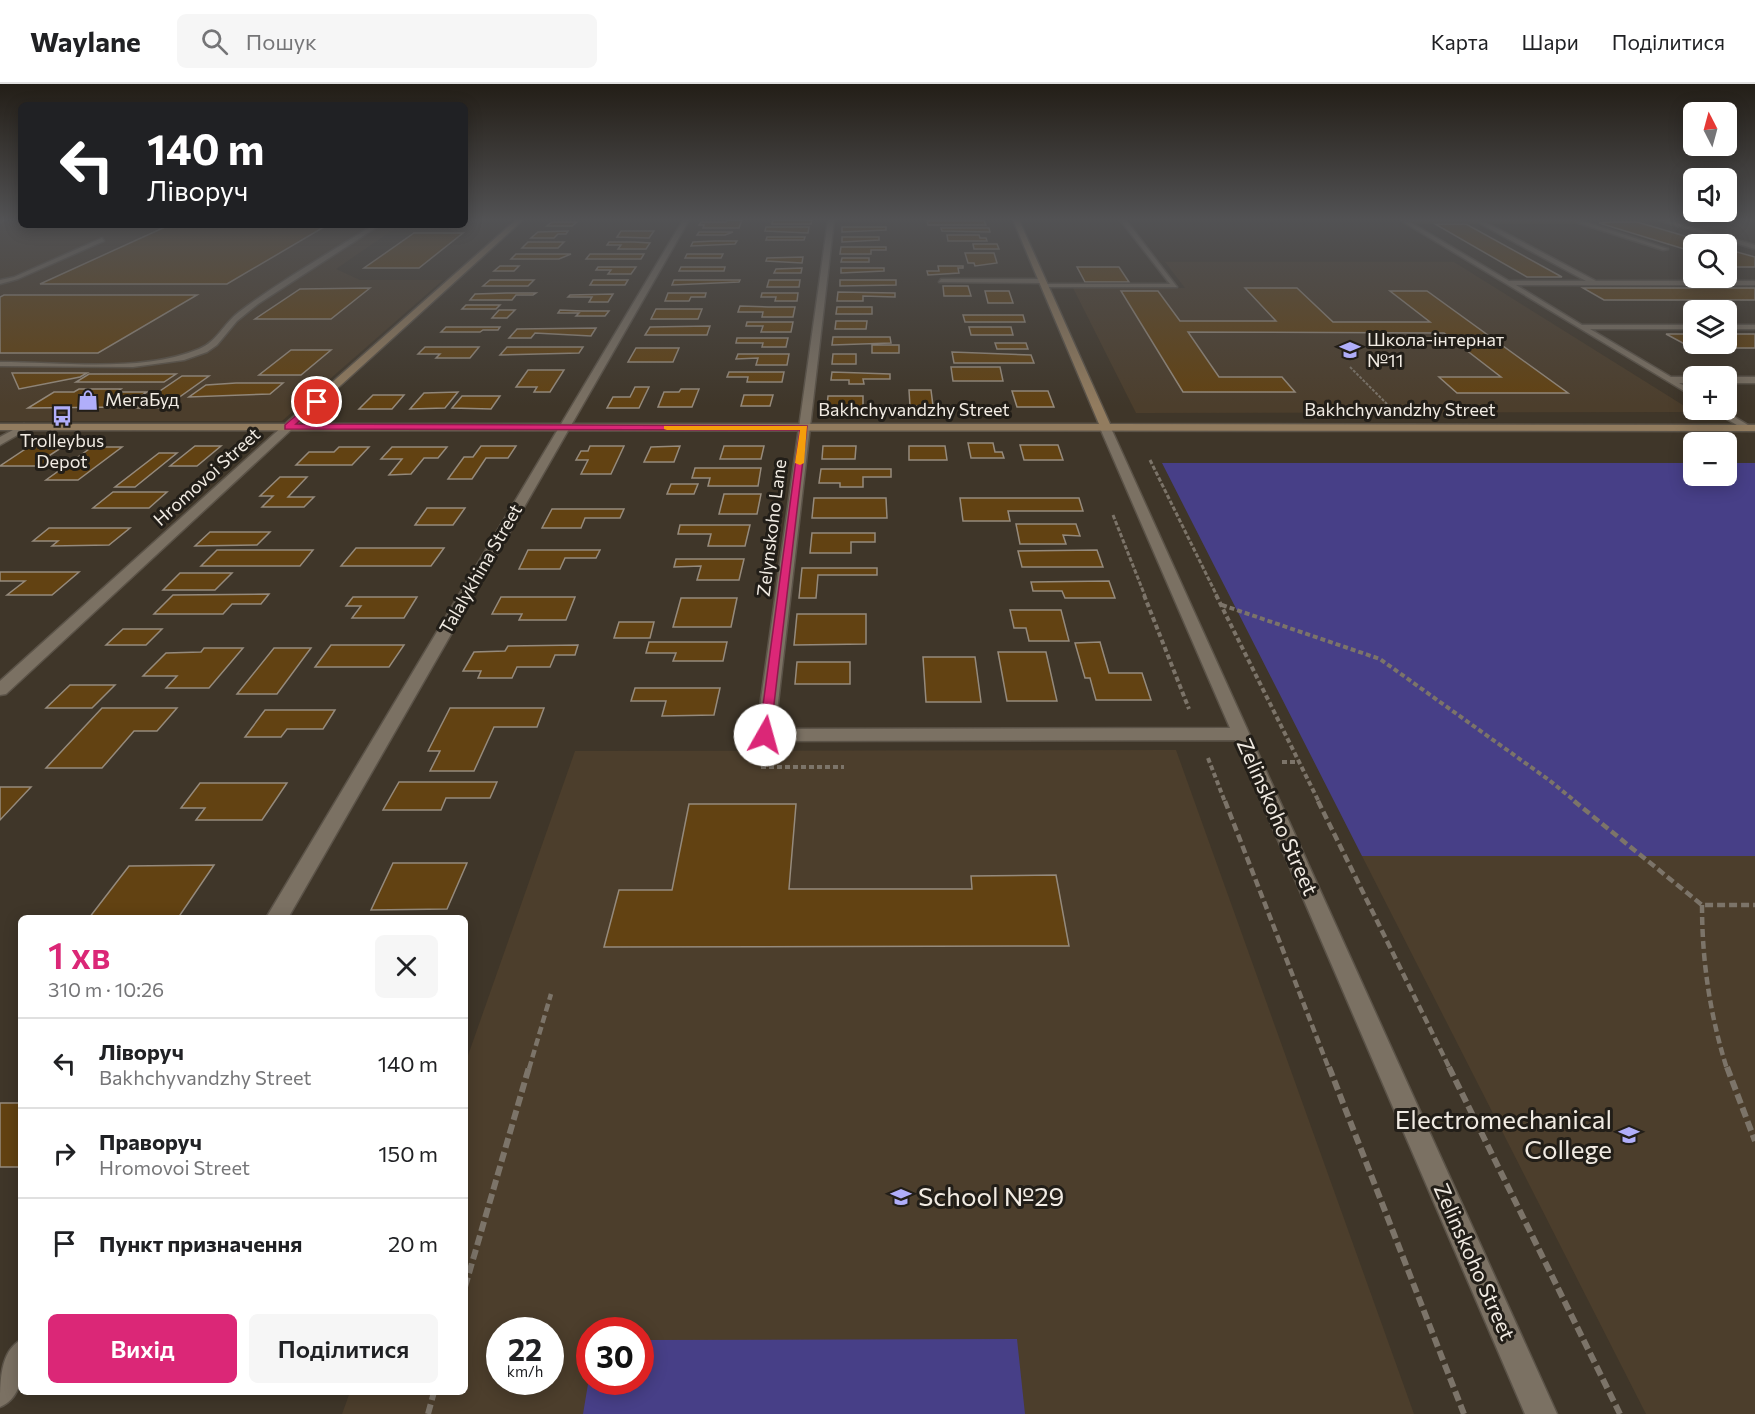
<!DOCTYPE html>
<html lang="uk">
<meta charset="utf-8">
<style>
body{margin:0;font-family:Commissioner,sans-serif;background:#f6f6f6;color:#202124;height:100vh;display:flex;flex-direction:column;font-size:22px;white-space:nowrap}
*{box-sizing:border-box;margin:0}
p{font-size:20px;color:#757577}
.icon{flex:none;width:33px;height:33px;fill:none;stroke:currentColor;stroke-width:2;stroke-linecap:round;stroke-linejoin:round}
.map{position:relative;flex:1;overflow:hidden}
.drawer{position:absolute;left:18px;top:831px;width:450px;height:480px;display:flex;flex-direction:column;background:#fff;border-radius:9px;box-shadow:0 3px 15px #0003}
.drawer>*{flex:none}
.guide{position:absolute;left:18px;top:18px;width:450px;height:126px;border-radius:9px;box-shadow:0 3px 15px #0003;background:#202124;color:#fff;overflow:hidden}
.needle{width:39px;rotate:354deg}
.buttons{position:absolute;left:1683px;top:18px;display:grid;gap:12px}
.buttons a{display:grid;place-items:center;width:54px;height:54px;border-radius:9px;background:#fff;box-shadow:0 3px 15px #0003;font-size:30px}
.speed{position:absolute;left:486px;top:1233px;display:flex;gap:12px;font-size:30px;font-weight:700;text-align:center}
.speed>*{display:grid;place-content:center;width:78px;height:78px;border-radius:50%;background:#fff;box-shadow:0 3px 15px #0003;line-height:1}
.speed small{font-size:15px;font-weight:400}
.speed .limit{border:9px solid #d22;background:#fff;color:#111}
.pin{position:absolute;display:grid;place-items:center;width:51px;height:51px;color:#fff;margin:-26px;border:3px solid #fff;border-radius:50%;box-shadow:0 2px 6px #0007}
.me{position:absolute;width:66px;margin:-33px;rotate:7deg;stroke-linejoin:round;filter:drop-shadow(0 0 4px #0008)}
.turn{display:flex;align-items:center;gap:21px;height:126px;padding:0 30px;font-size:27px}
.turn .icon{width:78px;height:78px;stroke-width:2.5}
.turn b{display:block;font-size:42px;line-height:51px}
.round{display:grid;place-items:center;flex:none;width:63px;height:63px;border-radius:9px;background:#f6f6f6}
.head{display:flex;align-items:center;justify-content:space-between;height:102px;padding:0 30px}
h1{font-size:36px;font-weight:600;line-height:45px;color:#db2777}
.action{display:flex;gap:12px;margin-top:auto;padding:12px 30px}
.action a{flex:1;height:69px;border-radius:9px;background:#db2777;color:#fff;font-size:24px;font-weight:600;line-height:69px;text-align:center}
.action a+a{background:#f6f6f6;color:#202124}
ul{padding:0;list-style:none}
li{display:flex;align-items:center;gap:18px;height:90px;padding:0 30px;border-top:2px solid #e0e0e0}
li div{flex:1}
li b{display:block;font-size:22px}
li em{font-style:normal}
header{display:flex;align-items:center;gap:36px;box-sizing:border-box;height:84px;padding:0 30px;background:#fff;border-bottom:2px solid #e0e0e0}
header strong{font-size:28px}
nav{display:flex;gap:33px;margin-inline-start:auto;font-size:21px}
.search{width:420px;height:54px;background:#f6f6f6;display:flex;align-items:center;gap:15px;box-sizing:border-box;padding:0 21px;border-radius:9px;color:#757577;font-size:22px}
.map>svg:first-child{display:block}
</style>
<header>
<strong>Waylane</strong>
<div class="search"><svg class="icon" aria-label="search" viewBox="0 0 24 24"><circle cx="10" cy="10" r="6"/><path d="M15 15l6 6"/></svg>Пошук</div>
<nav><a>Карта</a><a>Шари</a><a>Поділитися</a></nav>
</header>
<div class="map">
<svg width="1755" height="1330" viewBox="0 0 1755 1330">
<rect width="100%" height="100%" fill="#3f3629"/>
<path fill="#4c3e2c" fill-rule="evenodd" d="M0 136H21V141H400L336 185 360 196H443L282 337H0Z
M1165 178H1454L1694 328 1136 329 1073 204H1185Z
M1176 666 1414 1330H342L350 1308H465V980L575 667ZM500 1246H550V1298H500ZM590 1246H640V1298H590Z
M1362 772H1755V1330H1646Z"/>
<path fill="#473f87" d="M1162 379H1693L1694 392H1726L1727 379H1755V772H1362Z
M1017 1255 1025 1330H583L589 1294 590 1298H640L641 1256Z"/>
<path fill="#624212" stroke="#958a7c" stroke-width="1.5" d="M727 136H742L739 144H703L704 141H699L701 138H726Z
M773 136H812L811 140H772Z
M927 137H984L986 141H928Z
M552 138H577L572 142H547Z
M1612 138H1637L1712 160H1694V168L1599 139Z
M1435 140H1466L1562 193H1527Z
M165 143H324L227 200H40Z
M766 143H809L808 149 765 147Z
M842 143H886V146L842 148Z
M941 144H989L990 148 942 147Z
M568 147 566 150H558L554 154H531L538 148Z
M621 147H654L649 154 617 153Z
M699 148H733L725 151H697Z
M414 149H463L419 184H364Z
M947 151H979L980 154H986L987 157H948Z
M767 153H805L804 156H766Z
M842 153H879V156L842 158Z
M715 157H737L735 160 691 162 693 158Z
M528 158H564L558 164H522Z
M609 158H634L650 159 646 165H618L621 161H607Z
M973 160H997L999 165H974Z
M841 163H886V166H871V170H840Z
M1726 165 1755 173V183H1726Z
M965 169H994L997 179 975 182 974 179H968Z
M516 170H571L559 175H511Z
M590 170H644L641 175H586Z
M687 170H723L721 174H685Z
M803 173 802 179 766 177 767 174Z
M842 174H869V178H841Z
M500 182H519L514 187H494Z
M938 182H963V184H958L959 189 928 191 927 187H939Z
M598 183H636L631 190H608L611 186H596Z
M681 183H725L724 187H679Z
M1077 183H1119L1129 198H1085Z
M802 184 801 189H774L776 185Z
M841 184H884V187L841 189Z
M490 196H534L528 202H483Z
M593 196H628L625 201H590Z
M674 196H740L739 198 672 201Z
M769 196H800L799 203H767Z
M840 196H896V201L840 202Z
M943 202H968L971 212H944Z
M370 204 331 235H255L300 205Z
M1245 204H1297L1333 238H1430L1390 207H1427L1568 309H1457L1439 293H1501L1444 249 1188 248 1219 293H1282L1295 308H1183L1121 207H1158L1180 237H1276Z
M1583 204H1755V216H1604Z
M985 207H1009L1013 219H988Z
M838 208 895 209V213L863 212V217H837Z
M507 209H536L533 211H516L512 216H470L475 210Z
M668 209H706L705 213H691L689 217H665Z
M762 209H798L797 217H775L776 213H761Z
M613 210 608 218H589L592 213H568L570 211Z
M4 211H197L98 269H0V213Z
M466 221H500L496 225H462Z
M740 222 768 223H795L793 233H762L763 228H738Z
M837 223H872V230H836Z
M656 225H702L698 235H651Z
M499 226H515L507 234H492Z
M560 226 582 227H609L605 232H576L579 229H558Z
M963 231H1023L1025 238H965Z
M836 237H867L866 245H835Z
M747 238H793L791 248H761L763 242H746Z
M710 242 707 251H645L650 243Z
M446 243H500L498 246H483L480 248H441Z
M969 243H1011L1013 251H971Z
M596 244 591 252 535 249 531 254H509L517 245Z
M1666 250H1694V260H1726V250H1755V264H1692Z
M833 253H890L891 259 832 261Z
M737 254H788L786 263H762L763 259H736Z
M995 259H1026L1028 265H997Z
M872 261H899V269H872Z
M425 263H479L470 274H436L440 270H418Z
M507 263H583L579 269 500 271Z
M636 264H679L673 278H628Z
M291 266H331L301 291H259Z
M952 268 1031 271 1034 279H954Z
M738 270H789L787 281H756L758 274 736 275Z
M833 270H856V280H832Z
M951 283H1000L1003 297H953Z
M528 286H564L550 308H534L537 303H516Z
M729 288H784L782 298H747L748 293H727Z
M832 288 890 290V295H863L864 300H849V296H831Z
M12 289H87L80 293 19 305Z
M89 290H176L164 298H76Z
M182 292H209L164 324H135Z
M236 299H283L270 310 189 313 206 301Z
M635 303H649L639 324H607L613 313H630Z
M79 305H121L117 308H147L124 323 28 324 54 308H74Z
M681 305H699L692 323H658L664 308H679Z
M909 306H931L933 322H910Z
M1012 307H1048L1054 323H1017Z
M458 308 445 324 410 325 424 309Z
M373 311H404L392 325H359Z
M744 311H773L770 322H741Z
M462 312H500L491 325 452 324Z
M828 312H863V324H827Z
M968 359H993L995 368H1002L1004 374H971Z
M1020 361H1058L1063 376H1024Z
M30 362H64L44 375H54L44 382H0Z
M195 362H221L197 382H170Z
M481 362H516L508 374H486L472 395H448L464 373H473Z
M590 362H624L611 390H581L588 376H576L581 367H588Z
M680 362 674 378H644L651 363Z
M724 362H764L761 375H720Z
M823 362H856L855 375H822Z
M909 362H945L947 376H909Z
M92 363H122L78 396H46Z
M339 363H369L352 381H296L309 368H334Z
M392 363H447L438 374H424L411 390 389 391 402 375H381Z
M159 369H177L135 403H115Z
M695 384H761L758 402H708L710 394H692Z
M821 385H891V393H863V403H840V399H819Z
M280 393H307L288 413H314L304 423H262L273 412H260Z
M671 400H698L694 410H667Z
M113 408H167L149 424H93Z
M724 410H761L757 430H719Z
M814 414H886L887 434H812Z
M960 414H1079L1083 427H1008L1010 437H963Z
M427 424H465L453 441H415Z
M552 425H624L620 434H585L581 444H542Z
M1016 440H1076L1080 452 1063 451 1066 460H1020Z
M680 441H750L745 462H708L711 450H678Z
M49 444H130L109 461 52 462 58 457H33Z
M210 448H270L257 461 195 462Z
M812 449H875V458H851V469H810Z
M356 464H444L431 482H341Z
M217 466H313L300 482H201Z
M528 466H600L596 474H565L560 485H519Z
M1097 466 1103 483H1022L1018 467Z
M676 475H744L739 496H697L701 482 674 483Z
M802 484H877V491H818L816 514H799Z
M0 488H79L52 511H7L25 497H0Z
M180 489H232L215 506H163Z
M1109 497 1115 514H1065L1062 507H1033L1031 498Z
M269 510 261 520H232L223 530H154L173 511Z
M353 513H417L404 534H352L361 522H346Z
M501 513H575L566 536H519L522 530H492Z
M681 514H737L731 543H673Z
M1010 526H1061L1069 557H1029L1026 544H1014Z
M797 530H866V560L794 561Z
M619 538H654L650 554H614Z
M123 545H162L146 561H106Z
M649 558H727L723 577H673L676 569H646Z
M1100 558 1109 589H1142L1151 616H1096L1090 594H1085L1075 559Z
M331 561H404L389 583H315Z
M578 561 575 571H555L550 583H517L512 594H478L481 587H463L474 568 505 567 508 562Z
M204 564H243L209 604H166L177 592H143L166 569 201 568Z
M274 564H311L277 610H237Z
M998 568H1046L1057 617H1007Z
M923 573H975L981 618H926Z
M797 578H850V600H795Z
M70 601H115L92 624H46Z
M635 604H720L714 631 662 632 666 617H631Z
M102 624H177L157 647H134L102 684H46Z
M450 624H544L537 643H494L474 687H430L440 667H428Z
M265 626H335L323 645H287L281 653H245Z
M399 698H497L490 714H446L441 726H383Z
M200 699H287L262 736H196L205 724H181Z
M0 703H31L0 736Z
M689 720H796L789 805H972L971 792 1056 791 1069 862 604 863 619 806H672Z
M393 779H467L447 825 371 826Z
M214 781 178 834H89L129 782Z
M0 1019H21V1083H0Z"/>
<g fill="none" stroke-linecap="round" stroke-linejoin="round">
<g stroke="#5b5348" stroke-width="3">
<path id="lane" d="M0 136H6L0 139Z
M1120 136H1126L1177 203H1042L1044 200H1170Z
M1400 136H1580L1668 165 1663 166 1575 138H1485L1596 197H1755V201H1516L1582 241H1694V245H1590L1671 293H1694V299H1679L1694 307V313ZM1410 138H1477L1586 197H1509Z
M1658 136H1666L1755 161V165Z
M373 141H380L258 220 237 237 217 261 207 268 184 276 133 283 0 282V278C62 278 141 289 199 265 217 258 224 239 239 228 281 196 328 170 373 141Z
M102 154 104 157 18 195 0 200V196L14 193Z
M941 195H1042L1045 197 1042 199 939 198Z
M1726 241H1755V245H1726Z
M1726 293H1755V299H1726Z
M1712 326H1723L1753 344 1745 346Z"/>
</g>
<g stroke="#5b5348" stroke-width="3">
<path id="street" d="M683 136H689L288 834H266Z
M828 136H834L775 645 1230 644 1100 344 1102 342H1110L1557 1330H1525L1235 656 765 657 759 655 756 651Z
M24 340 30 343 28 345 0 361V353Z
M288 340 292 341V345L6 610 0 611V597L284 341Z
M21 1256C21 1281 27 1311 0 1323 0 1298 0 1267 21 1256Z"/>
</g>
<g stroke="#5b5348" stroke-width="3">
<path id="secondary" d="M516 136H523L298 340H1099L1013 136H1019L1110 340 1755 341V347L0 346V340H285Z"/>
</g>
<path stroke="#7c7469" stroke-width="2" stroke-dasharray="3 1.5" stroke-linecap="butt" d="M1350 283 1387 320"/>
<path stroke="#7c7469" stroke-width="3" stroke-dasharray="4.5 2" stroke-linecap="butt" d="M1150 376 1217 512
M1113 431 1145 512"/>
<path stroke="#7c7469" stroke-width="4" stroke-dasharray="5 3" stroke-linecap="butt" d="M1144 511 1189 625
M1216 511 1319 718
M1222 521 1380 575 1549 696 1576 718
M1208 674 1225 718
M1282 678H1298
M761 683H844"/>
<path stroke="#7c7469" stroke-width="4.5" stroke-dasharray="8 4" stroke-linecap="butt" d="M1225 717 1329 985
M1318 717 1450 985
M1574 717 1702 821H1755
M1702 821C1702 878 1710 931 1727 985
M529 985 551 910"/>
<path stroke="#7c7469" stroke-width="6" stroke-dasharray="10 4.5" stroke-linecap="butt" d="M1329 983 1464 1330
M1449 983 1620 1330
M1727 983 1755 1057
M465 1203 529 983
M428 1330 434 1308"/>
<use href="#lane" fill="#7b7163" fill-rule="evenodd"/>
<use href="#street" fill="#7b7163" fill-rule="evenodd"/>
<use href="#secondary" fill="#927c5f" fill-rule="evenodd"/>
</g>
<linearGradient id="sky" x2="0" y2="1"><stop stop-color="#231e17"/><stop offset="0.42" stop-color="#525254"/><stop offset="1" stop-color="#525254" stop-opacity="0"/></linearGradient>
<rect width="1755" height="322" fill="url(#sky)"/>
<path fill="#db2777" stroke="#8e194d" stroke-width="1.5" d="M314 316 321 318 296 340 807 342 770 654H761L759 651 800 346 285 345V341Z"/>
<path fill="#f59e0b" d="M664 342H807L804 379 800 381 795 379 800 346H667L664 345Z"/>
<defs>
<g id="school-bare" transform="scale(1.62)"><path d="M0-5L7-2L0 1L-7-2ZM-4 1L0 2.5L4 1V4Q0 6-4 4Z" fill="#b0aefa" stroke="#221e18" stroke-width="2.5" paint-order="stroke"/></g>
<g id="shop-bare" transform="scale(1.62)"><path d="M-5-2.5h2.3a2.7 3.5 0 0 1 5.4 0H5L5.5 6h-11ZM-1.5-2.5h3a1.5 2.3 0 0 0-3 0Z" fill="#b0aefa" stroke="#221e18" stroke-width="2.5" paint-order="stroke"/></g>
<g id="bus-bare" transform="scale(1.62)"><path d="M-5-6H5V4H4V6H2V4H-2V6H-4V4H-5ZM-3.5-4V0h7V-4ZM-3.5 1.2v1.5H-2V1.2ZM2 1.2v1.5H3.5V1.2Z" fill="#b0aefa" stroke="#221e18" stroke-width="2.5" paint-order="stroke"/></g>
<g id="university-bare" transform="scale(1.62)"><path d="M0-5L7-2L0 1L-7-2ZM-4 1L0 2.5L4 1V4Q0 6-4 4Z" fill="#b0aefa" stroke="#221e18" stroke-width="2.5" paint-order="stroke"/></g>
</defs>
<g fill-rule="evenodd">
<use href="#school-bare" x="1350" y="266"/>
<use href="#shop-bare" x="88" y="316"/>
<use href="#bus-bare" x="62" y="332"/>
<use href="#university-bare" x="1629" y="1051"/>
<use href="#school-bare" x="901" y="1113"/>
</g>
<g text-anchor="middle" stroke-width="6" stroke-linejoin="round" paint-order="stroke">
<g font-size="18" fill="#f1ebe3" stroke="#221e18" text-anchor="start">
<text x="1367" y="262">Школа-інтернат<tspan x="1367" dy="21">№11</tspan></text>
<text x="105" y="322">МегаБуд</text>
<text x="62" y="363" text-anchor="middle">Trolleybus<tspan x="62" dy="21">Depot</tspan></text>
</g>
<g font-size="18" fill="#f1ebe3" stroke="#221e18">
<text x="914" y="332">Bakhchyvandzhy Street</text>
<text x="1400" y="332">Bakhchyvandzhy Street</text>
<text transform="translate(207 393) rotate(-42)" y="6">Hromovoi Street</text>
<text transform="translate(772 444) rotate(-83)" y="6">Zelynskoho Lane</text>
<text transform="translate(481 485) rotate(-60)" y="6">Talalykhina Street</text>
</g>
<g font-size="21" fill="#f1ebe3" stroke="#221e18">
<text transform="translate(1277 733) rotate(66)" y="7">Zelinskoho Street</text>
<text transform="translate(1474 1178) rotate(66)" y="7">Zelinskoho Street</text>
</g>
<g font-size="26" fill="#f1ebe3" stroke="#221e18" text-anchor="end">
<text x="1612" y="1045">Electromechanical<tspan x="1612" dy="30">College</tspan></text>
<text x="918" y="1122" text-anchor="start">School №29</text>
</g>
</g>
</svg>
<div class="buttons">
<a><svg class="needle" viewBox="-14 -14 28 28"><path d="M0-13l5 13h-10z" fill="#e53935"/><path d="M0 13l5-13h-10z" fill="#757577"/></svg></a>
<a><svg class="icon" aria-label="sound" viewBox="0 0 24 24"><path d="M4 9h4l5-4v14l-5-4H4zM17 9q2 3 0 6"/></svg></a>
<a><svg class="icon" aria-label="search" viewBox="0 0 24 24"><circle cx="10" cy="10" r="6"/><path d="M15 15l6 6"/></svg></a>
<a><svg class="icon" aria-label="layers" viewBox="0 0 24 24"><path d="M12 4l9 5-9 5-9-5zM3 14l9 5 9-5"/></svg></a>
<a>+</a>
<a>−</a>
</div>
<div class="speed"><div>22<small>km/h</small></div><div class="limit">30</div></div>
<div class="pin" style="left:317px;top:318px;background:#d93025"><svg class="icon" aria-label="arrive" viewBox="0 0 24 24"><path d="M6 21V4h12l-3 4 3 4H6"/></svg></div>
<svg class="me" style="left:765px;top:651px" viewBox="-20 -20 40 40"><circle r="19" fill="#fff"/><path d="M0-13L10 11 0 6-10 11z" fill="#db2777"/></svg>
<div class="guide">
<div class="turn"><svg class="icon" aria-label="left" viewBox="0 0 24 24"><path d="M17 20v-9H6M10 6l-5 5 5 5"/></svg><div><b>140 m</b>Ліворуч</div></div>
</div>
<section class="drawer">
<div class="head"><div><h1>1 хв</h1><p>310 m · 10:26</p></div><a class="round"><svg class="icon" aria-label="close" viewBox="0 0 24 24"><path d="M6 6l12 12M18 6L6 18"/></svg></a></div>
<ul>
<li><svg class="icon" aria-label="left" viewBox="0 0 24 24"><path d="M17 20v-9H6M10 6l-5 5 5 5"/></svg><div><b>Ліворуч</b><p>Bakhchyvandzhy Street</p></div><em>140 m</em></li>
<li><svg class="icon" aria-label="right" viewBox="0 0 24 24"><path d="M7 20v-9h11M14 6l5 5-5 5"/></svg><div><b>Праворуч</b><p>Hromovoi Street</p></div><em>150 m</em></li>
<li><svg class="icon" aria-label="arrive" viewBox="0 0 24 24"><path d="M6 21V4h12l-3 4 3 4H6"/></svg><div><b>Пункт призначення</b></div><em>20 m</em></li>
</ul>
<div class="action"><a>Вихід</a><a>Поділитися</a></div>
</section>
</div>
